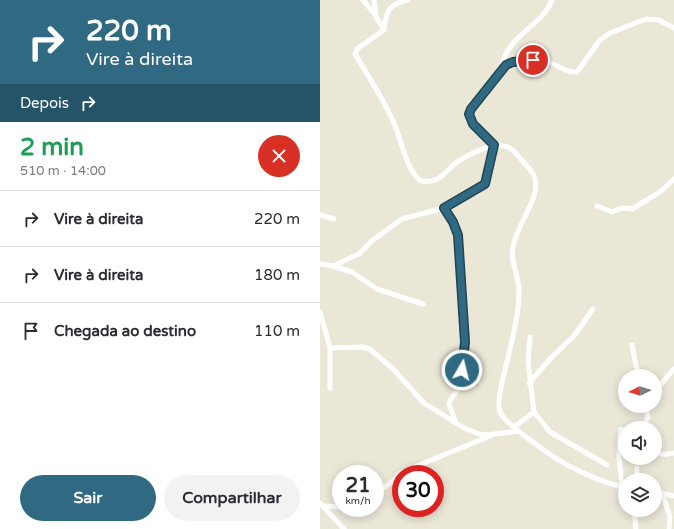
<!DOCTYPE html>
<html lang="pt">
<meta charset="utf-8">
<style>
body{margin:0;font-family:"Varela Round",sans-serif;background:#f2f2f3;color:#2b2b33;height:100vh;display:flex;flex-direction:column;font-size:15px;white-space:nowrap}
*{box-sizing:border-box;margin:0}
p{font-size:13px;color:#7c7c81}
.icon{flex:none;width:22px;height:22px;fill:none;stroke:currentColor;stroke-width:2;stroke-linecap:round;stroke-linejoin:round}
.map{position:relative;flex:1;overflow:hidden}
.details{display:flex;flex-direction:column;background:#fff;width:320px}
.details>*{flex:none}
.banner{background:#2f6a82;color:#fff;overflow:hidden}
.needle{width:26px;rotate:265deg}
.tools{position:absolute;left:298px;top:369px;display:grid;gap:8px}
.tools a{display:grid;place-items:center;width:44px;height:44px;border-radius:50%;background:#fff;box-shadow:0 2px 10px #0003;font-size:20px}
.speed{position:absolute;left:12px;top:465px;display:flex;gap:8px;font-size:20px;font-weight:700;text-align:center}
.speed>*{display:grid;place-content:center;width:52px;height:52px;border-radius:50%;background:#fff;box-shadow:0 2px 10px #0003;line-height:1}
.speed small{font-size:10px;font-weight:400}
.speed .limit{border:6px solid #d22;background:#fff;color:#111}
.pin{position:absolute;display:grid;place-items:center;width:34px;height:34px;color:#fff;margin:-17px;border:2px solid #fff;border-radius:50%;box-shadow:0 1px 4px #0007}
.me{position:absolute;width:44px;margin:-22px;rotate:8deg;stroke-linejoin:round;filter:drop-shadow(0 0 3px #0008)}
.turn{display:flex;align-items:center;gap:14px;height:84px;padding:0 20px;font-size:18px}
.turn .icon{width:52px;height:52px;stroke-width:2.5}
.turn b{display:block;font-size:28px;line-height:34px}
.then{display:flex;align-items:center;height:38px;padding:0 20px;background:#0003;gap:8px;font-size:15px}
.round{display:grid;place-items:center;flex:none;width:42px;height:42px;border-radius:21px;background:#f2f2f3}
.headline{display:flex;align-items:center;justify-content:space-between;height:68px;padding:0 20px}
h1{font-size:24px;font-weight:700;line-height:30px;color:#1e9e55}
.action{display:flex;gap:8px;margin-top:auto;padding:8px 20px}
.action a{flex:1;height:46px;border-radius:24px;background:#2f6a82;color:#fff;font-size:16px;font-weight:700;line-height:46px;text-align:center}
.action a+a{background:#f2f2f3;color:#2b2b33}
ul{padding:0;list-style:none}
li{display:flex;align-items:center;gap:12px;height:56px;padding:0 20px;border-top:1px solid #e1e1e2}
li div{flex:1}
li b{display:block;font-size:15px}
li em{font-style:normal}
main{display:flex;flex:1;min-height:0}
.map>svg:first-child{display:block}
</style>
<main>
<section class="details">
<div class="banner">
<div class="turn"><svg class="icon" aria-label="right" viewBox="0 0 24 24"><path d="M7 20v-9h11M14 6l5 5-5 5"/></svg><div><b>220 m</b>Vire à direita</div></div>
<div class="then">Depois<svg class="icon" aria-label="right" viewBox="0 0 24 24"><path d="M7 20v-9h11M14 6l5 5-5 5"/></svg></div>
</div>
<div class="headline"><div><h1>2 min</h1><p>510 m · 14:00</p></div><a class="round" style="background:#d93025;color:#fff"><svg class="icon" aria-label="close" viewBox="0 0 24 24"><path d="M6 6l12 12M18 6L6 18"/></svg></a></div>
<ul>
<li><svg class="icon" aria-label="right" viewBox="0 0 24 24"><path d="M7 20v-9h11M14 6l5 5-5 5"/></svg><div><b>Vire à direita</b></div><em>220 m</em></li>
<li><svg class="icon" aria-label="right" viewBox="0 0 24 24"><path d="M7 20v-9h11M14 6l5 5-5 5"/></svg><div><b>Vire à direita</b></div><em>180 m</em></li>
<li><svg class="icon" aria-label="arrive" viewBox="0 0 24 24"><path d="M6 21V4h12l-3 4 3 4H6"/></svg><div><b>Chegada ao destino</b></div><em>110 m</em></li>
</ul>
<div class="action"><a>Sair</a><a>Compartilhar</a></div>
</section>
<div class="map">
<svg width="354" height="529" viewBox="0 0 354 529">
<rect width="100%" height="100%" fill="#eae7d7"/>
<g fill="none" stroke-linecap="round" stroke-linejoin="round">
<path stroke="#fff" stroke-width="5" d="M43 0 56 16
M54 0 56 17 64 30
M88 0C69 4 66 11 64 30L38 48 35 54C48 76 63 98 73 121 82 140 84 164 99 180 118 186 124 172 137 162 146 156 162 148 173 146 184 143 193 149 199 157 204 163 211 169 214 176 223 195 196 225 193 247 190 261 198 274 199 289 200 316 187 359 181 387 180 395 177 404 180 412 185 424 239 462 253 468 270 477 287 483 305 488
M181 69C186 35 223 26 232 0
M174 145 153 124 149 114 151 109 185 65C200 59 216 57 231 63 240 67 248 73 257 72L280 40 290 33 326 19 339 20 354 28
M277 206 292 212 302 208 312 209 340 192 354 179
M124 208 133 222 138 235C143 282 151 340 139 386 138 393 130 397 129 404L136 423
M0 215 14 219
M0 264 13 266 32 272 57 289 103 304
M13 266 39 254 53 240 82 219 124 208 160 188 167 179 174 145
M0 312 10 348V388
M312 345 318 376
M10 348 43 347 50 349 73 369 104 403 144 428 159 434 167 435 199 431
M209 383 231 358 254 336 273 309
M335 391 354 369
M214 412 230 432 287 465
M194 427 214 412 208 361 210 337
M323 428 328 417 326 406
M301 429 299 456 302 487
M335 449C340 457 345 454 354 453
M316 480 317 468
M335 492 354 496
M342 493 350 517 349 529
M55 494 72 482 80 473 170 436
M0 503 24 529
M4 506 21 507
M314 510 316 529"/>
</g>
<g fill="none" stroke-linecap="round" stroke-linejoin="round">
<g stroke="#1f4554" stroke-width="10">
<path id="route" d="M142 370 145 342 138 235 133 222 124 208 165 184 174 145 153 124 149 114 151 109 186 65 193 62 213 60"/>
</g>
<use href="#route" stroke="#2f6a82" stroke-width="7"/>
</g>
</svg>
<div class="tools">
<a><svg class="needle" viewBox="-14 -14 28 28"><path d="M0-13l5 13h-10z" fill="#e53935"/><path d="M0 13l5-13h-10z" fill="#7c7c81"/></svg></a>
<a><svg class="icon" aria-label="sound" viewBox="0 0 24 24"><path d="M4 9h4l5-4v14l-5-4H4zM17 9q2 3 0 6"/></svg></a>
<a><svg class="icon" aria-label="layers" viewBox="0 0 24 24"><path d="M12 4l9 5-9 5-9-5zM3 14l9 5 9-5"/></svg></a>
</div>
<div class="speed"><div>21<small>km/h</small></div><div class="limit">30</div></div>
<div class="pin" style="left:213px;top:60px;background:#d93025"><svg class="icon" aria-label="arrive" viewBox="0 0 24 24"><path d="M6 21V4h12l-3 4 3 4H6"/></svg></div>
<svg class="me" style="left:142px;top:370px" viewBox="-20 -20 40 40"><circle r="17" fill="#2f6a82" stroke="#fff" stroke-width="3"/><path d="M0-11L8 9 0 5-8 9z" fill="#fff"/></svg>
</div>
</main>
